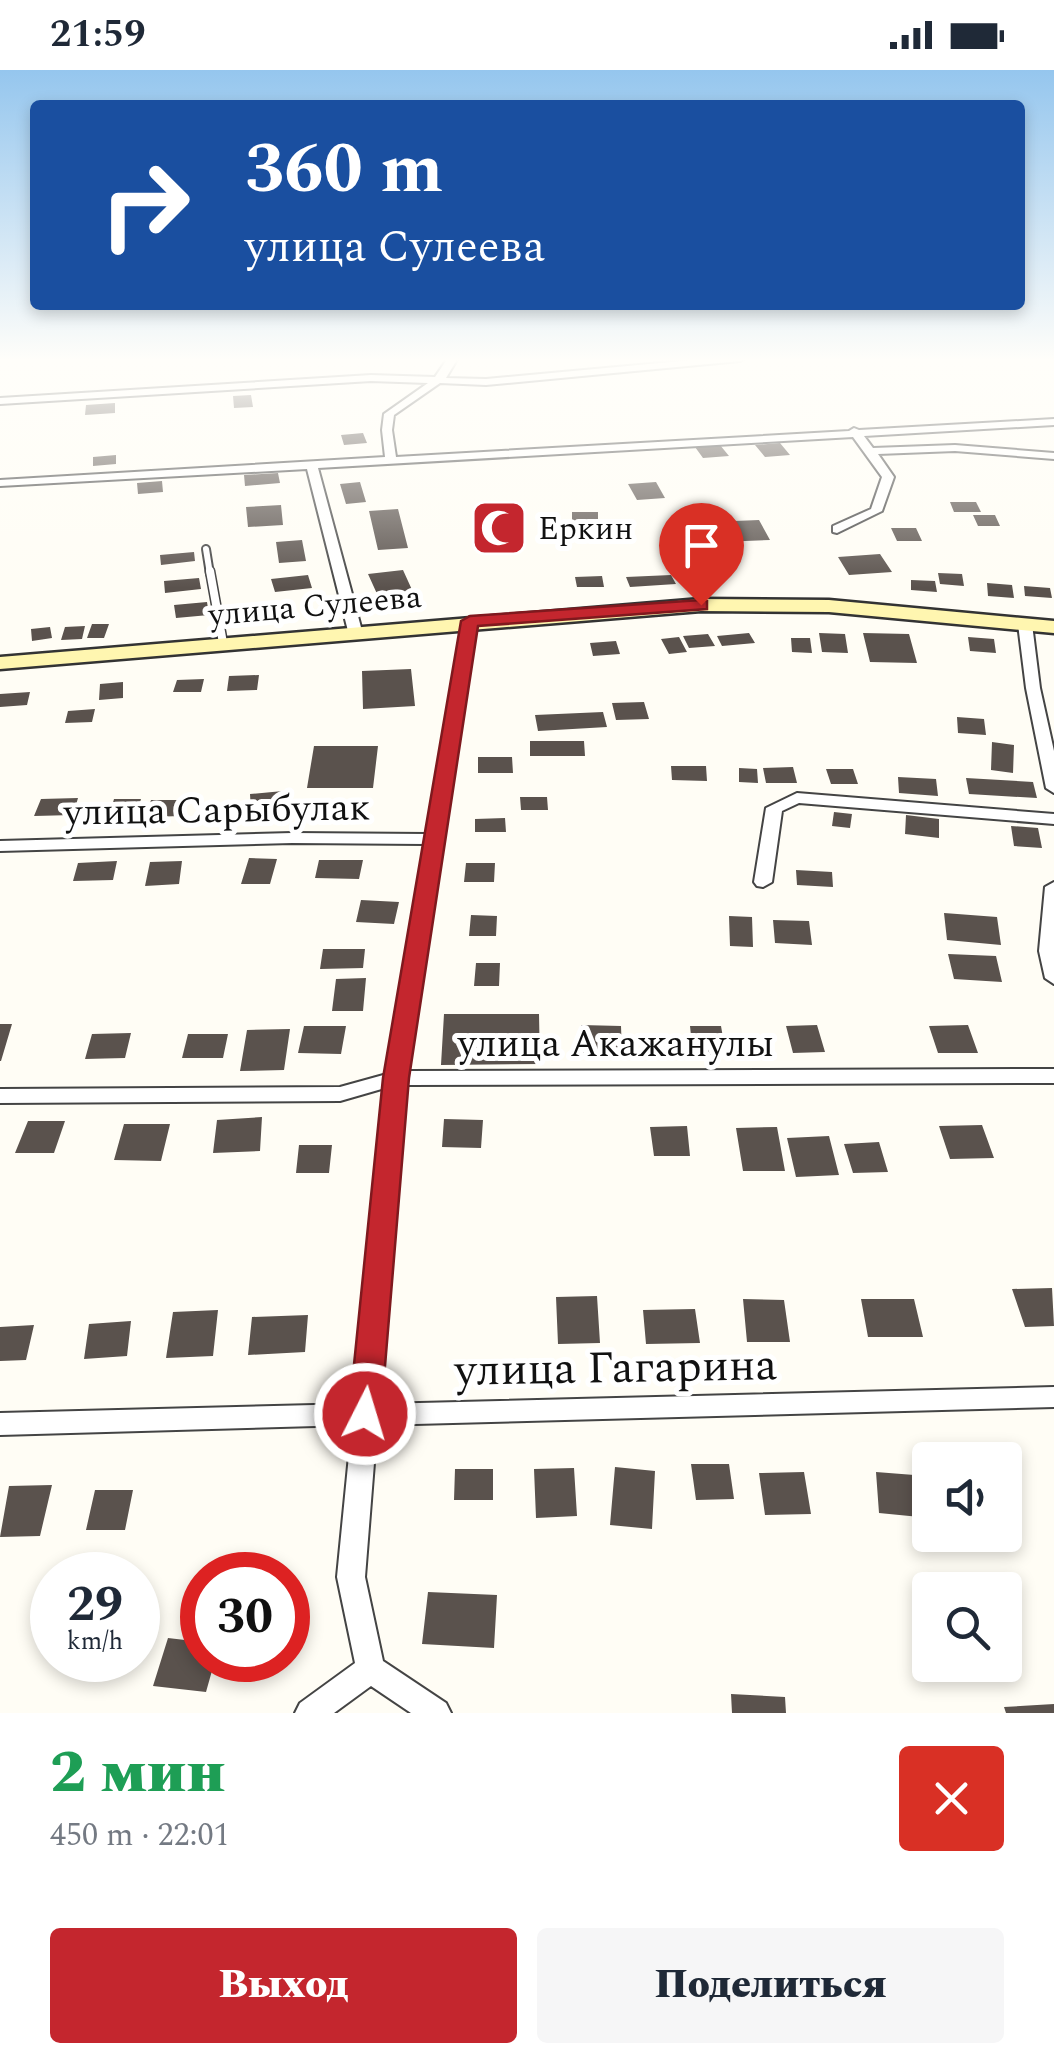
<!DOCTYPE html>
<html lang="ru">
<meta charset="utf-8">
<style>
body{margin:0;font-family:Spectral,serif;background:#f6f6f7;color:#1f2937;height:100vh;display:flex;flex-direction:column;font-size:38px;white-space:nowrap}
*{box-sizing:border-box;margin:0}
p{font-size:32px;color:#747a83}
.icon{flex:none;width:55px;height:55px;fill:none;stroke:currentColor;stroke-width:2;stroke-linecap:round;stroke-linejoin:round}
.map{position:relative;height:1643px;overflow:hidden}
.drawer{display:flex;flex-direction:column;background:#fff;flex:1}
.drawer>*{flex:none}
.banner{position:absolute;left:30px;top:30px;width:995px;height:210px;border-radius:10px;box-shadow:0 5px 15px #0003;background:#1a4fa0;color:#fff;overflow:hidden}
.buttons{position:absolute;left:912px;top:1372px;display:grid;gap:20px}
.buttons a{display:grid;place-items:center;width:110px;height:110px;border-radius:10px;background:#fff;box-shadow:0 5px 15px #0003;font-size:50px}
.speed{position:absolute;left:30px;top:1482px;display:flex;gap:20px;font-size:50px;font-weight:700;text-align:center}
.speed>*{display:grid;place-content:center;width:130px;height:130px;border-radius:50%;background:#fff;box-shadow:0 5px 15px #0003;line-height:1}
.speed small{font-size:25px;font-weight:400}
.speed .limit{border:15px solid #d22;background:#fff;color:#111}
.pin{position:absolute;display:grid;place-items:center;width:85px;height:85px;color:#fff;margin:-102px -42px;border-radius:50% 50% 50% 0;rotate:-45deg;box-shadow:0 0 10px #0007}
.pin .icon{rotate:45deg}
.me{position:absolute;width:110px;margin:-55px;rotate:5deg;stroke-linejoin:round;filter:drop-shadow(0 0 8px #0008)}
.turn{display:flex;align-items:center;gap:35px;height:210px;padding:0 50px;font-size:45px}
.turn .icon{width:130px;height:130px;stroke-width:2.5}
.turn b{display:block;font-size:70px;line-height:85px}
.round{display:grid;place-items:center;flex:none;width:105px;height:105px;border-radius:10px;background:#f6f6f7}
.overview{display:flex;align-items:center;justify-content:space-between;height:170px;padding:0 50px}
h1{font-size:60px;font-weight:800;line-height:75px;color:#1e9e55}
.button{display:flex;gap:20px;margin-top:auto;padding:20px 50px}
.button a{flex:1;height:115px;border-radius:10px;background:#c4262e;color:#fff;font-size:40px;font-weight:800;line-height:115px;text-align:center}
.button a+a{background:#f6f6f7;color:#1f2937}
.status{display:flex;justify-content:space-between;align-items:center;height:70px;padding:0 50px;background:#fff;direction:ltr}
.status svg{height:28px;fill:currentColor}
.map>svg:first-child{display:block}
</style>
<div class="status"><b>21:59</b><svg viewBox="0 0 49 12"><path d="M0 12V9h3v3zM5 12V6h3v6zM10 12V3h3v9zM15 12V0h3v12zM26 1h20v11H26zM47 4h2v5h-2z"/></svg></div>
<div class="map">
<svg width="1054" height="1643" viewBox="0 0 1054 1643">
<rect width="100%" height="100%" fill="#fffdf5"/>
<path fill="#5a524d" d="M251 325 253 337 234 338 233 326Z
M115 333V343L85 345 86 335Z
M363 363 367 373 344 375 341 365Z
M780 373 790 385 765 387 755 375Z
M720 375 729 386 703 388 695 377Z
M116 385V394L93 396V387Z
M278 403 280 413 245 416 244 405Z
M162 411 163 422 138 424 137 413Z
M360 412 366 432 346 434 340 414Z
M656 412 665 428 637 430 628 414Z
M950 432H976L981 442H954Z
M281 435 283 455 248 457 246 437Z
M398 439 408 478 378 480 369 441Z
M572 442H598V452H572Z
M973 445H995L1000 456H978Z
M502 448 514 455 524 465 487 471 476 452Z
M759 450 770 470 719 472 710 452Z
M891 458H916L922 471H897Z
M302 470 306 491 279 493 276 472Z
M194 482 195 491 161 495 160 485Z
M880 484 892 502 849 505 838 487Z
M720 485 728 499 695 501 688 487Z
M403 500 413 522 378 526 368 504Z
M938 503 962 504 964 516 940 514Z
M308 505 312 518 275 522 271 509Z
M671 505 676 514 630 517 626 507Z
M602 506 604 517H577L575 507Z
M199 508 201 519 165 523 164 511Z
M911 510 935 511 937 522 911 520Z
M987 513 1012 515 1014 528 988 526Z
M1024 516 1050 518 1052 528 1025 526Z
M207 532 209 545 176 548 174 535Z
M92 554H109L104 568H87Z
M85 556 82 569 61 570 65 557Z
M50 557 52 568 32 571 31 559Z
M749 563 755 573 722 576 717 566Z
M819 563 845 564 848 583 822 582Z
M863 563 909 564 917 593 870 592Z
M708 564 715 576 689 578 683 566Z
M679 567 687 582 669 584 661 569Z
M968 567 994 569 996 583 970 581Z
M791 568H810L812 583 792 582Z
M616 571 620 584 593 586 590 573Z
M411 599 415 636 363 639 362 601Z
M259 605 257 620 227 621 229 606Z
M204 609 201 622H173L177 610Z
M123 612V628L99 630 100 614Z
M30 622 27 635 0 637V624Z
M644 632 649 649 616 650 612 633Z
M95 639 92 652 65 653 68 641Z
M603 642 607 657 538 661 535 645Z
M957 647 984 649 986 665 958 663Z
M530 671H584L585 686H530Z
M992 672 1014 675 1013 703 991 700Z
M314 676H378L373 718H307Z
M478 687H512L513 703H478Z
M671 696H706L707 711 672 710Z
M793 697 797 713H766L763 698Z
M739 698 757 699 758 713 739 712Z
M826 699H853L858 714H831Z
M898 707 936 709 938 726 899 723Z
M966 708 1033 712 1037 728 969 724Z
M283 721 285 739 251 742 250 724Z
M520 727H547L548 740H521Z
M78 728 73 745 34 746 41 729Z
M114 729H141L136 746H109Z
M151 730H187L182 746 146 747Z
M834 742 852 744 850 758 832 756Z
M906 745 939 749V768L905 764Z
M505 748 506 762H475V749Z
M1011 756 1038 758 1042 778 1014 776Z
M249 788 277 789 270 814H241Z
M319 790H363L359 809 315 808Z
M117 791 113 810 73 811 78 793Z
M182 791 179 814 145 816 150 792Z
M466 793H495L494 812H464Z
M796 800 832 802 833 817 797 815Z
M361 830 399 832 394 854 356 852Z
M944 843 997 847 1001 875 947 870Z
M471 845 497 846 496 866H469Z
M729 846 752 847 753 877 730 876Z
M773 850 809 851 812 875 775 873Z
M323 879H365L363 898 320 899Z
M948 884 996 886 1002 912 954 909Z
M476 893H500L499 916H474Z
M366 908 363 941H332L336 909Z
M444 944H539L540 994 441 995Z
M0 954H12L1 991H0Z
M581 955 621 956 622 984 581 983Z
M817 955 825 982 793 983 786 956Z
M968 955 978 983H938L929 956Z
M304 956H346L341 984 298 983Z
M690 956H721L726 985H693Z
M290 959 284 1000 240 1001 247 960Z
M131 963 125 988 85 989 92 964Z
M188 964H228L223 988H182Z
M262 1047 260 1081 213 1083 217 1050Z
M444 1049 483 1050 481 1078 442 1077Z
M28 1051H65L54 1083H15Z
M124 1054H170L161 1091 114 1090Z
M982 1055 994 1088 950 1089 939 1056Z
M687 1056 690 1086H654L650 1057Z
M777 1057 785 1101H743L736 1058Z
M829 1066 839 1105 796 1107 787 1068Z
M879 1072 888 1102 853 1103 844 1074Z
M299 1075H332L329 1103H296Z
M1052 1218 1054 1256 1025 1257 1012 1219Z
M597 1226 600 1273 558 1274 556 1227Z
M743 1229 784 1230 790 1272H747Z
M861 1229H914L923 1267H868Z
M695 1239 700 1273 646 1274 643 1240Z
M218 1240 213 1286 166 1288 173 1242Z
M308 1245 305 1282 248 1285 252 1247Z
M131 1251 127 1286 84 1289 89 1254Z
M34 1255 26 1290 0 1291V1257Z
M1006 1383 1020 1426 1005 1427V1390H985Z
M691 1394H729L734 1429 696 1430Z
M615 1397 655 1401 652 1459 610 1455Z
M574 1398 577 1446 536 1448 534 1399Z
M455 1399H493V1430H454Z
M804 1402 811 1444 765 1445 759 1403Z
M876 1402 927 1406 930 1448 879 1443Z
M52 1415 40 1466 0 1467 9 1416Z
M95 1420H133L125 1460H86Z
M428 1522 497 1525 494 1578 422 1574Z
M168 1568 202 1572V1590H215L206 1622 153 1616Z
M731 1624 785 1627 786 1643H732Z
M1054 1634V1643H1006L1004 1637Z"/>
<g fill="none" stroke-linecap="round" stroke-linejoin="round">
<g stroke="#444" stroke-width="10">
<path id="service-far1" d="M206 479 210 504"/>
</g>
<g stroke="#444" stroke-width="11">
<path id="service" d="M210 501 223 573"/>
</g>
<g stroke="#444" stroke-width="4">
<path id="minor" d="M448 288H458L446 308 486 309 714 288H745L740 291 486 315 440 313 394 345 392 360 396 387 849 361 854 358 859 360 1054 349V355L864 366 873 378 955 375 1054 383V389L955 381 878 384 894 407 882 441 837 463 833 462V456L871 439 882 407 853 367 318 398 362 561 355 565 348 561 307 399 0 416V410L385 387 382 360 384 344 428 313 371 311 0 334V328L371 305 435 307Z
M470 547 477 551 407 1001 1054 999V1013L406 1015 379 1334 1054 1317V1337L377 1355 365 1507 383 1591 446 1633 451 1643H411L371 1616 334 1643H295L300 1633 355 1593 337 1507 352 1355 0 1365V1343L354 1334 385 1018 340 1031 0 1033V1019L340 1017 387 1004 425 774 292 773 0 781V771L292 763 427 764 463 551Z
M1025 550 1032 554 1040 618 1054 681V723L1046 718 1026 618 1018 554Z
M797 723 1054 744V754L799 733 782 741 772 812 763 817 757 816 754 812 766 738Z
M1054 812V914L1045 908 1039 881 1045 817Z"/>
</g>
<g stroke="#333" stroke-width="5">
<path id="secondary" d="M701 529 829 530 1054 551V563L829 542 701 541 0 599V587Z"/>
</g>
<use href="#service-far1" stroke="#fff" stroke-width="6"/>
<use href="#service" stroke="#fff" stroke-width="8"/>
<use href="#minor" fill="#fff" fill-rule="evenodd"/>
<use href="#secondary" fill="#fff6b0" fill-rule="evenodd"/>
</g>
<linearGradient id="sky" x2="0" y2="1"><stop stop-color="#95c6ee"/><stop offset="0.56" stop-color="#fffefa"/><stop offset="1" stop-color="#fffefa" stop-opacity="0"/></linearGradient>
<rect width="1054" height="518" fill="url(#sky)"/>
<path fill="#c4262e" stroke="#7f191e" stroke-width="2.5" d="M701 530 707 531V539L478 556 409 1008 381 1344 377 1354 365 1358 354 1354 349 1344 383 1008 461 551 470 546Z"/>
<defs>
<g id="mosque-square" transform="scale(2.875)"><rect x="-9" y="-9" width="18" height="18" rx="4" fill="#c4262e" stroke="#fff"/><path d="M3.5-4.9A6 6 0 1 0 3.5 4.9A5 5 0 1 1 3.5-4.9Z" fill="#fff"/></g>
</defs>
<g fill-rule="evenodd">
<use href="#mosque-square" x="499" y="458"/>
</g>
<g text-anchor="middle" stroke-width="10" stroke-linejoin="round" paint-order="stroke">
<g font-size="32" fill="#111" stroke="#fff" text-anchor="start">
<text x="538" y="469">Еркин</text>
</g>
<g font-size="32" fill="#111" stroke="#fff">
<text transform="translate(315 535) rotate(-5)" y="11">улица Сулеева</text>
</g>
<g font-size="38" fill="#111" stroke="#fff">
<text transform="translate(217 739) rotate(-1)" y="13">улица Сарыбулак</text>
<text x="616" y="986">улица Акажанулы</text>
</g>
<g font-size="45" fill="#111" stroke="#fff">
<text transform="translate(616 1296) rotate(-1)" y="16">улица Гагарина</text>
</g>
</g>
</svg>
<div class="buttons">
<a><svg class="icon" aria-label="sound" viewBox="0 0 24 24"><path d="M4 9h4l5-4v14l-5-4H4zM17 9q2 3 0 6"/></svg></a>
<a><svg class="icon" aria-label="search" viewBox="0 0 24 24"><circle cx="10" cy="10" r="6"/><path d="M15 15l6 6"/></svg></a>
</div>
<div class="speed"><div>29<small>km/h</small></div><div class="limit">30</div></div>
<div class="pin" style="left:701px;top:535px;background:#d93025"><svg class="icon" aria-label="arrive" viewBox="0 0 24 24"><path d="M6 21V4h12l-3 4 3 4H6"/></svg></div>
<svg class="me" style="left:365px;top:1344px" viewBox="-20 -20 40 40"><circle r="17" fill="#c4262e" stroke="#fff" stroke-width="3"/><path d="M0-11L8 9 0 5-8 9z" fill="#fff"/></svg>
<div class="banner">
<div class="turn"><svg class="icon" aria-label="right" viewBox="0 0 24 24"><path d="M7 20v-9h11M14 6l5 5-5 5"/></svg><div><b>360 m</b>улица Сулеева</div></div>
</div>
</div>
<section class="drawer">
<div class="overview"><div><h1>2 мин</h1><p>450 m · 22:01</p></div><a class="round" style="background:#d93025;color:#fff"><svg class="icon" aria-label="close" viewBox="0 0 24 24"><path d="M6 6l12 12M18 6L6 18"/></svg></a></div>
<div class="button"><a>Выход</a><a>Поделиться</a></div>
</section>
